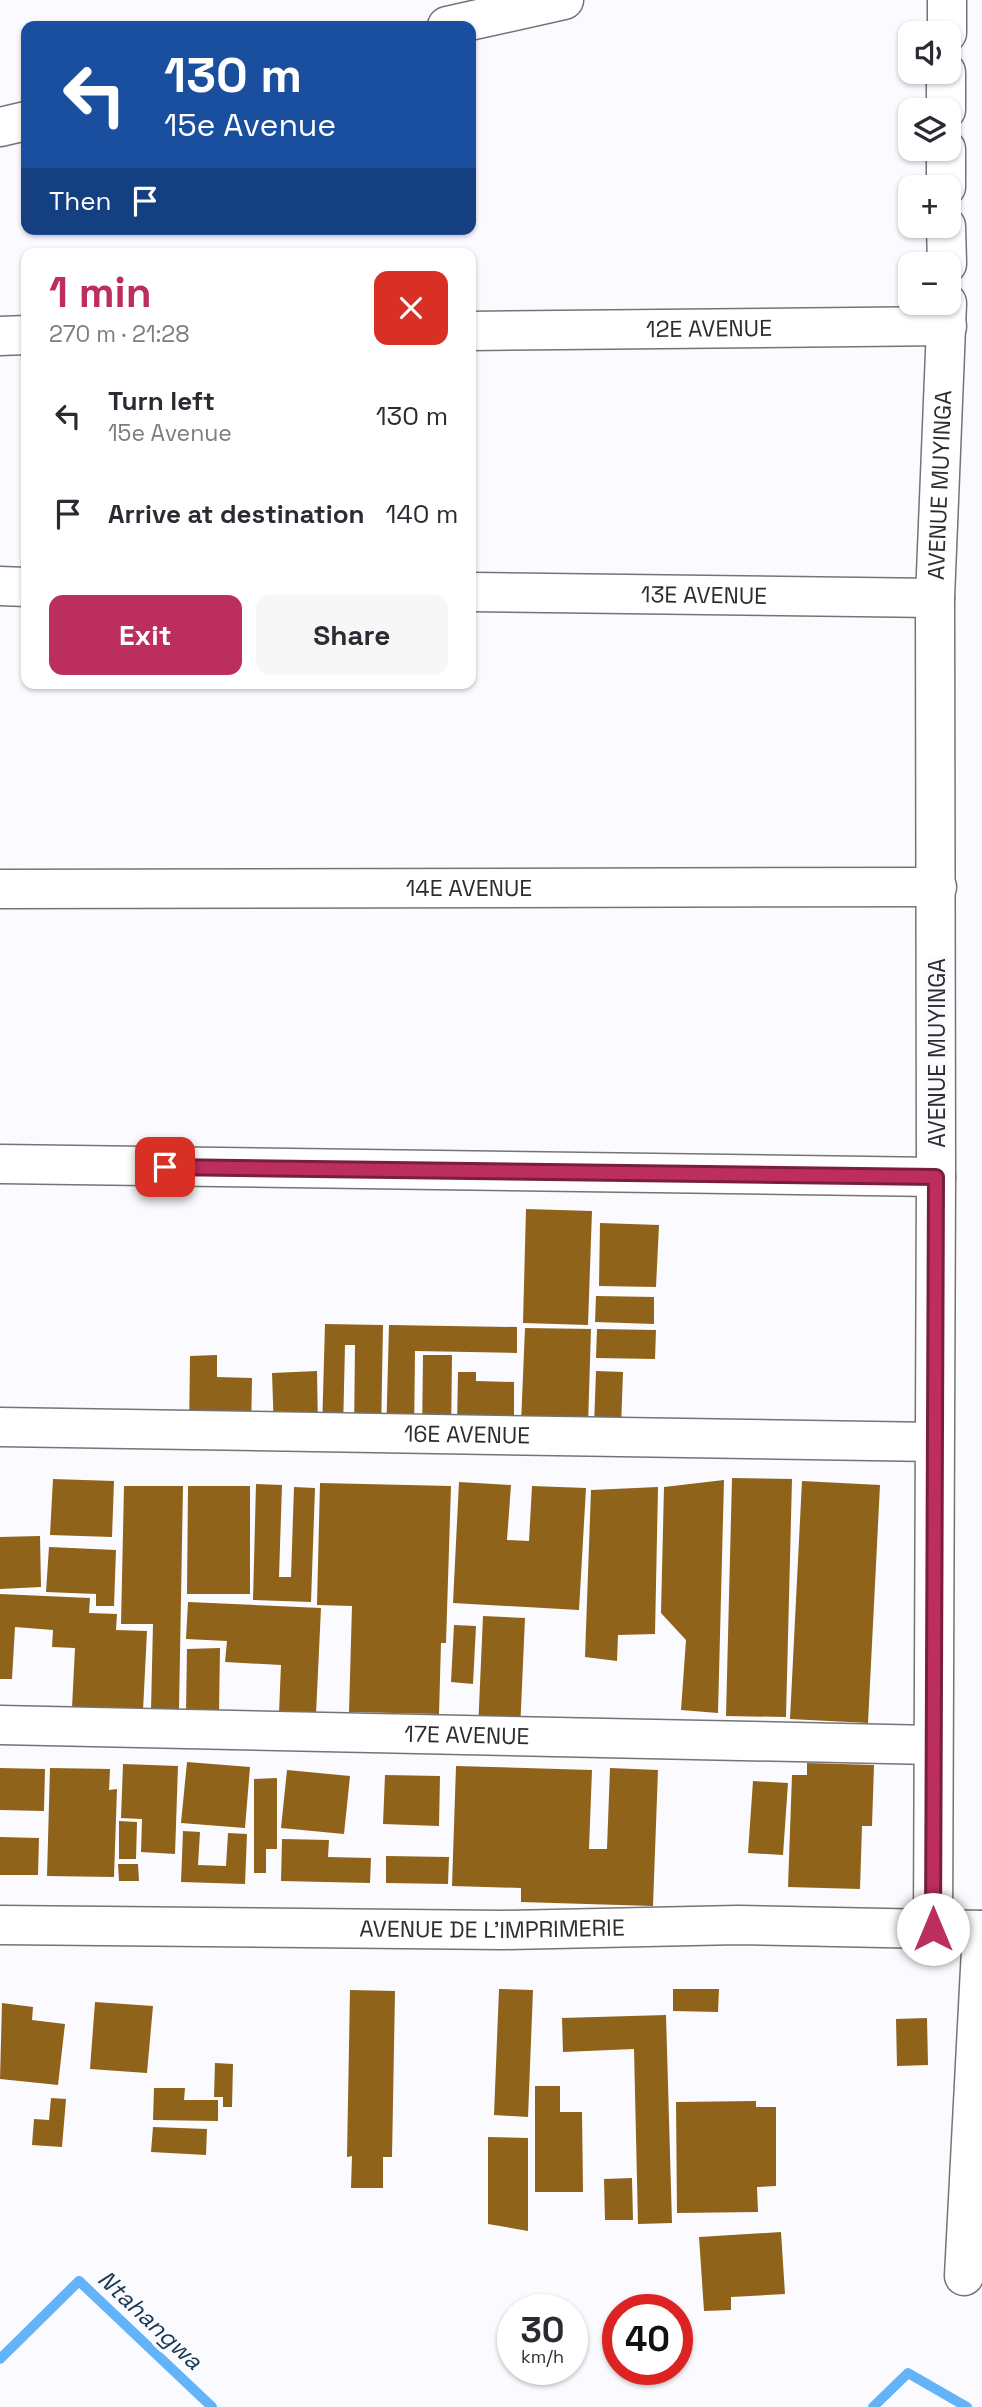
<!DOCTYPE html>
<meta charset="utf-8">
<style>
body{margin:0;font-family:"Space Grotesk",sans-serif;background:#f7f7f7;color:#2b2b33;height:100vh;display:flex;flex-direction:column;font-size:26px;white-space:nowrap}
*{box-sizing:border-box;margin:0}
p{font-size:23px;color:#7c7c81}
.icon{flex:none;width:38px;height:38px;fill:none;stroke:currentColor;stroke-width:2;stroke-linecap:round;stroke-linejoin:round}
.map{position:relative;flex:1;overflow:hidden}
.details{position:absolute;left:21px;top:248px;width:455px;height:441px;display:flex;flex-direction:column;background:#fff;border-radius:14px;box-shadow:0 2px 5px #0004}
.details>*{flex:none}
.top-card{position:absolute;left:21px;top:21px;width:455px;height:214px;border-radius:14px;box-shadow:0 2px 5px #0004;background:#1a4fa0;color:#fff;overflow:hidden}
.buttons{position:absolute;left:898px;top:21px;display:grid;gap:14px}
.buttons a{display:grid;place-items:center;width:63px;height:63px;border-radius:14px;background:#fff;box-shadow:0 2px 5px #0004;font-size:35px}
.speed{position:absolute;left:497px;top:2294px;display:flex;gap:14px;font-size:35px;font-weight:700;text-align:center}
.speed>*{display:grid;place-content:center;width:91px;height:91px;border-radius:50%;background:#fff;box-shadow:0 2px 5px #0004;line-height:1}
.speed small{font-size:18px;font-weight:400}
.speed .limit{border:10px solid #d22;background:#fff;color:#111}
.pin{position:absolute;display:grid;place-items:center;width:60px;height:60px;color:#fff;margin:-30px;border-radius:14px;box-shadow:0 4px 10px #0006}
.me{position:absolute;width:77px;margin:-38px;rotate:0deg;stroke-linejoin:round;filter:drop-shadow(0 0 5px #0008)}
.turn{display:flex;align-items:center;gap:24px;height:147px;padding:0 28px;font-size:32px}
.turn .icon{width:91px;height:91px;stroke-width:2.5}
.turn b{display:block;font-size:49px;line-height:60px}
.then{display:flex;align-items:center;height:66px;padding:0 28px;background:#0003;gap:14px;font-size:26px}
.round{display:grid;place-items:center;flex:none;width:74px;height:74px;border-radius:14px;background:#f7f7f7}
.headline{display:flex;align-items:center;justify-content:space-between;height:119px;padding:0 28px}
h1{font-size:42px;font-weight:700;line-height:52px;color:#bc2e5e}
.button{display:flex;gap:14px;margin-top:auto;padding:14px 28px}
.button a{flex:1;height:80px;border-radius:14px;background:#bc2e5e;color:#fff;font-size:28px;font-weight:700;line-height:80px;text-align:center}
.button a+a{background:#f7f7f7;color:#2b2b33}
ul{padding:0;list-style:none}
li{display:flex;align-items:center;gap:21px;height:98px;padding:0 28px}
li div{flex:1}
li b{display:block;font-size:26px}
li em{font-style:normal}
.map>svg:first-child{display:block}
</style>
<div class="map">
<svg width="982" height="2407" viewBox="0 0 982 2407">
<rect width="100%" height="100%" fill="#fafaff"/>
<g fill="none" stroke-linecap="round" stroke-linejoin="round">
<path stroke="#63b3f8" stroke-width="10" d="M0 2359 79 2281 212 2407
M873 2407 908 2373 967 2407"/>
</g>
<path fill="#90631a" d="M526 1209 592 1211 588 1325 523 1323Z
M600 1223 659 1225 656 1287 599 1286Z
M596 1296 654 1297V1324L595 1322Z
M325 1324 383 1325 381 1433H354L355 1345H345L343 1430H322Z
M389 1325 517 1327V1353L415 1351 414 1439H386Z
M525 1328 591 1329 588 1425 521 1423Z
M597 1329 656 1330 655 1359 596 1358Z
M217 1355V1377L252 1378 251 1434 189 1435 190 1356Z
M423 1355H452L451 1439H422Z
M317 1371 318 1428 274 1430 272 1373Z
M596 1371 623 1372 621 1427 594 1426Z
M458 1372H476V1381L514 1382V1439L457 1428Z
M732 1478 792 1479 786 1717 726 1716Z
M53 1479 114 1481 112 1537 50 1535Z
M724 1480 718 1713 681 1710 686 1640 661 1613 664 1487Z
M802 1481 880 1485 868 1723 790 1719Z
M459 1482 511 1485 507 1540 529 1541 532 1486 586 1488 579 1610 453 1603Z
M320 1483 451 1486 446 1643H441L439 1714 349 1712 352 1606 317 1605Z
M256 1484 282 1485 279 1577H291L294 1487 315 1488 311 1602 253 1600Z
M124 1486H183L179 1710H151L153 1624H121Z
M188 1486H250V1594H187Z
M658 1487 655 1634 618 1635 617 1661 585 1657 591 1490Z
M40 1536 41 1587 0 1589V1537Z
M49 1547 116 1550 114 1606H96V1594L46 1592Z
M0 1594 90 1598 89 1613 117 1614 116 1630 147 1631 143 1711 72 1708 75 1648 52 1647 53 1630 15 1627 12 1679H0Z
M188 1602 321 1608 316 1714 279 1713 281 1665 225 1662 227 1641 186 1639Z
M483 1616 525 1618 520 1731 478 1730Z
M454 1625 476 1626 473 1684 451 1682Z
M220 1648 219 1713H186L187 1649Z
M187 1762 250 1767 245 1828 181 1823Z
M807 1763 874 1765 872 1826H862L860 1889 788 1887 792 1775H807Z
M123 1764 178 1766 175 1854 141 1852 142 1819 121 1818Z
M456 1766 592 1770 589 1849H607L610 1768 658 1770 653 1906 521 1902V1888L452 1886Z
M0 1768 45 1769 44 1811 0 1810Z
M50 1768 110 1769 109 1790 117 1789 114 1877 47 1876Z
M287 1770 350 1776 344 1834 281 1828Z
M385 1775 440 1776 439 1826 383 1824Z
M277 1778V1849H266V1873H254V1779Z
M753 1781 788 1783 783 1855 748 1853Z
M119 1821 137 1822 136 1859H119Z
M183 1831 200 1832 198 1865 226 1866 228 1833 247 1834 245 1884 181 1882Z
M0 1837 39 1838 38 1875H0Z
M282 1839 329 1840 328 1857 371 1858 370 1883 281 1881Z
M386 1856 449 1857 448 1884 386 1883Z
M118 1864H138L139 1881H119Z
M499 1989 533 1990 528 2117 494 2115Z
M673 1989H719L718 2012 673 2011Z
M350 1990 395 1991 392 2157H383V2188H351L352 2156 347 2157Z
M95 2002 153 2006 147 2073 90 2069Z
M2 2003 33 2007 32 2020 65 2024 58 2085 0 2079Z
M666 2015 672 2223 638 2224 634 2049 563 2052 562 2018Z
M927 2018 928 2065 897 2066 896 2019Z
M215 2063 233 2064 232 2107H223V2097H214Z
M535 2086H560V2112H582L583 2192H535Z
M154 2088H185L184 2100H218V2121L153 2120Z
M51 2098 66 2099 62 2147 32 2145 34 2119 49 2120Z
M756 2101V2107H776V2186L757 2187 758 2212 677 2213 676 2102Z
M153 2127 207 2129 206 2155 151 2152Z
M488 2137 528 2138V2231L488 2224Z
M632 2178 633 2220H605L604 2179Z
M781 2232 785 2294 731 2297V2310L704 2311 699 2237Z"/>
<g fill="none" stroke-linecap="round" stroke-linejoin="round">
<g stroke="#747478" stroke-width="41">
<g id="minor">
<path d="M447 26 564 0"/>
<path d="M947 33V0"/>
<path d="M946 110V72"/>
<path d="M0 127 26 121"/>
<path d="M946 149V187"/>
<path d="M946 226 947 264"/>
<path id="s1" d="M471 331 947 326"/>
<path d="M0 336 26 335"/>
<path d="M0 586 26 587"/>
<path id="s2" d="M471 592 935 598"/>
<path id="s3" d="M0 889 937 887"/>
<path d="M0 1164 936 1177"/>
<path id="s4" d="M0 1427 934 1442"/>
<path id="s5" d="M0 1725 933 1745"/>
<path id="s6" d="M0 1925 503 1930 738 1925 982 1930"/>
<path id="s7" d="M933 1929 936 1177 935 598 947 303"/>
<path d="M964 2276 982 1930"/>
</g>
</g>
<use href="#minor" stroke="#fff" stroke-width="38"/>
</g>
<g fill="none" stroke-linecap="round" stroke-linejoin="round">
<g stroke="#7a1e3d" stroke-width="18">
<path id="route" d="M165 1167 936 1177 933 1929"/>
</g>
<use href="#route" stroke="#bc2e5e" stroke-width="12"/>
</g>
<g text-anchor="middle" stroke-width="7" stroke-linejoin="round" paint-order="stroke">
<g font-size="23" fill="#2d2d2e" stroke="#fafaff">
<text dy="8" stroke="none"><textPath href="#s1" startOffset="238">12E AVENUE</textPath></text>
<text dy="8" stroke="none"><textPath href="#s7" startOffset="1444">AVENUE MUYINGA</textPath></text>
<text dy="8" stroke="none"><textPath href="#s2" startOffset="233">13E AVENUE</textPath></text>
<text dy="8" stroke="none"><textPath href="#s3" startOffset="469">14E AVENUE</textPath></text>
<text transform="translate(937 1053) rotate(-90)" y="8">AVENUE MUYINGA</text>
<text dy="8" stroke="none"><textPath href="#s4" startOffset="467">16E AVENUE</textPath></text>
<text dy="8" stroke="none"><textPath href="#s5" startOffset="467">17E AVENUE</textPath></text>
<text dy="8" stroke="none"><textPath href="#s6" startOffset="492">AVENUE DE L'IMPRIMERIE</textPath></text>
</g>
<g font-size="24" font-style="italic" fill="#173854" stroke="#fafaff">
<text transform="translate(150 2320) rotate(43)" y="8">Ntahangwa</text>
</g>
</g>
</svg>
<div class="buttons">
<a><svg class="icon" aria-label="sound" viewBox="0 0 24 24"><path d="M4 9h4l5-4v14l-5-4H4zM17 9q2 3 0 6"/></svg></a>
<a><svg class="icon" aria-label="layers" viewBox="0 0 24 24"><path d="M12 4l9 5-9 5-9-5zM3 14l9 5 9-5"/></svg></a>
<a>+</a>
<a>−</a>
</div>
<div class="speed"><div>30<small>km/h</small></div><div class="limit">40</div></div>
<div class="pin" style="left:165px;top:1167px;background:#d93025"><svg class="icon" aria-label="arrive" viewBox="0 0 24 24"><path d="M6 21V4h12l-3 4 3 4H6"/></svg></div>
<svg class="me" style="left:933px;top:1929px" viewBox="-20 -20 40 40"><circle r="19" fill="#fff"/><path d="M0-13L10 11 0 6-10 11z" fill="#bc2e5e"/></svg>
<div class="top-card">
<div class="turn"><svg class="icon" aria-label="left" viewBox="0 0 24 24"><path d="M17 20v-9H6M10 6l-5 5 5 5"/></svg><div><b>130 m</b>15e Avenue</div></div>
<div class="then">Then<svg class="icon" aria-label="arrive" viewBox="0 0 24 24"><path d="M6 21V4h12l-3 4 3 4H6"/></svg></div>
</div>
<section class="details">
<div class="headline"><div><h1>1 min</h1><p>270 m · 21:28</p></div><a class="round" style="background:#d93025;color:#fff"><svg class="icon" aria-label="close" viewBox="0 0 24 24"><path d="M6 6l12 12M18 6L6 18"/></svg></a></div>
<ul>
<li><svg class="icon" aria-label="left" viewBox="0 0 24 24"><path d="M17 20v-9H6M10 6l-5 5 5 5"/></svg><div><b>Turn left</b><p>15e Avenue</p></div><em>130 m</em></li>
<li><svg class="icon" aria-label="arrive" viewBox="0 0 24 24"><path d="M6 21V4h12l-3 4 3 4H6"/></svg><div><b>Arrive at destination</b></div><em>140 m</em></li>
</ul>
<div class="button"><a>Exit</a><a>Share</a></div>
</section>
</div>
